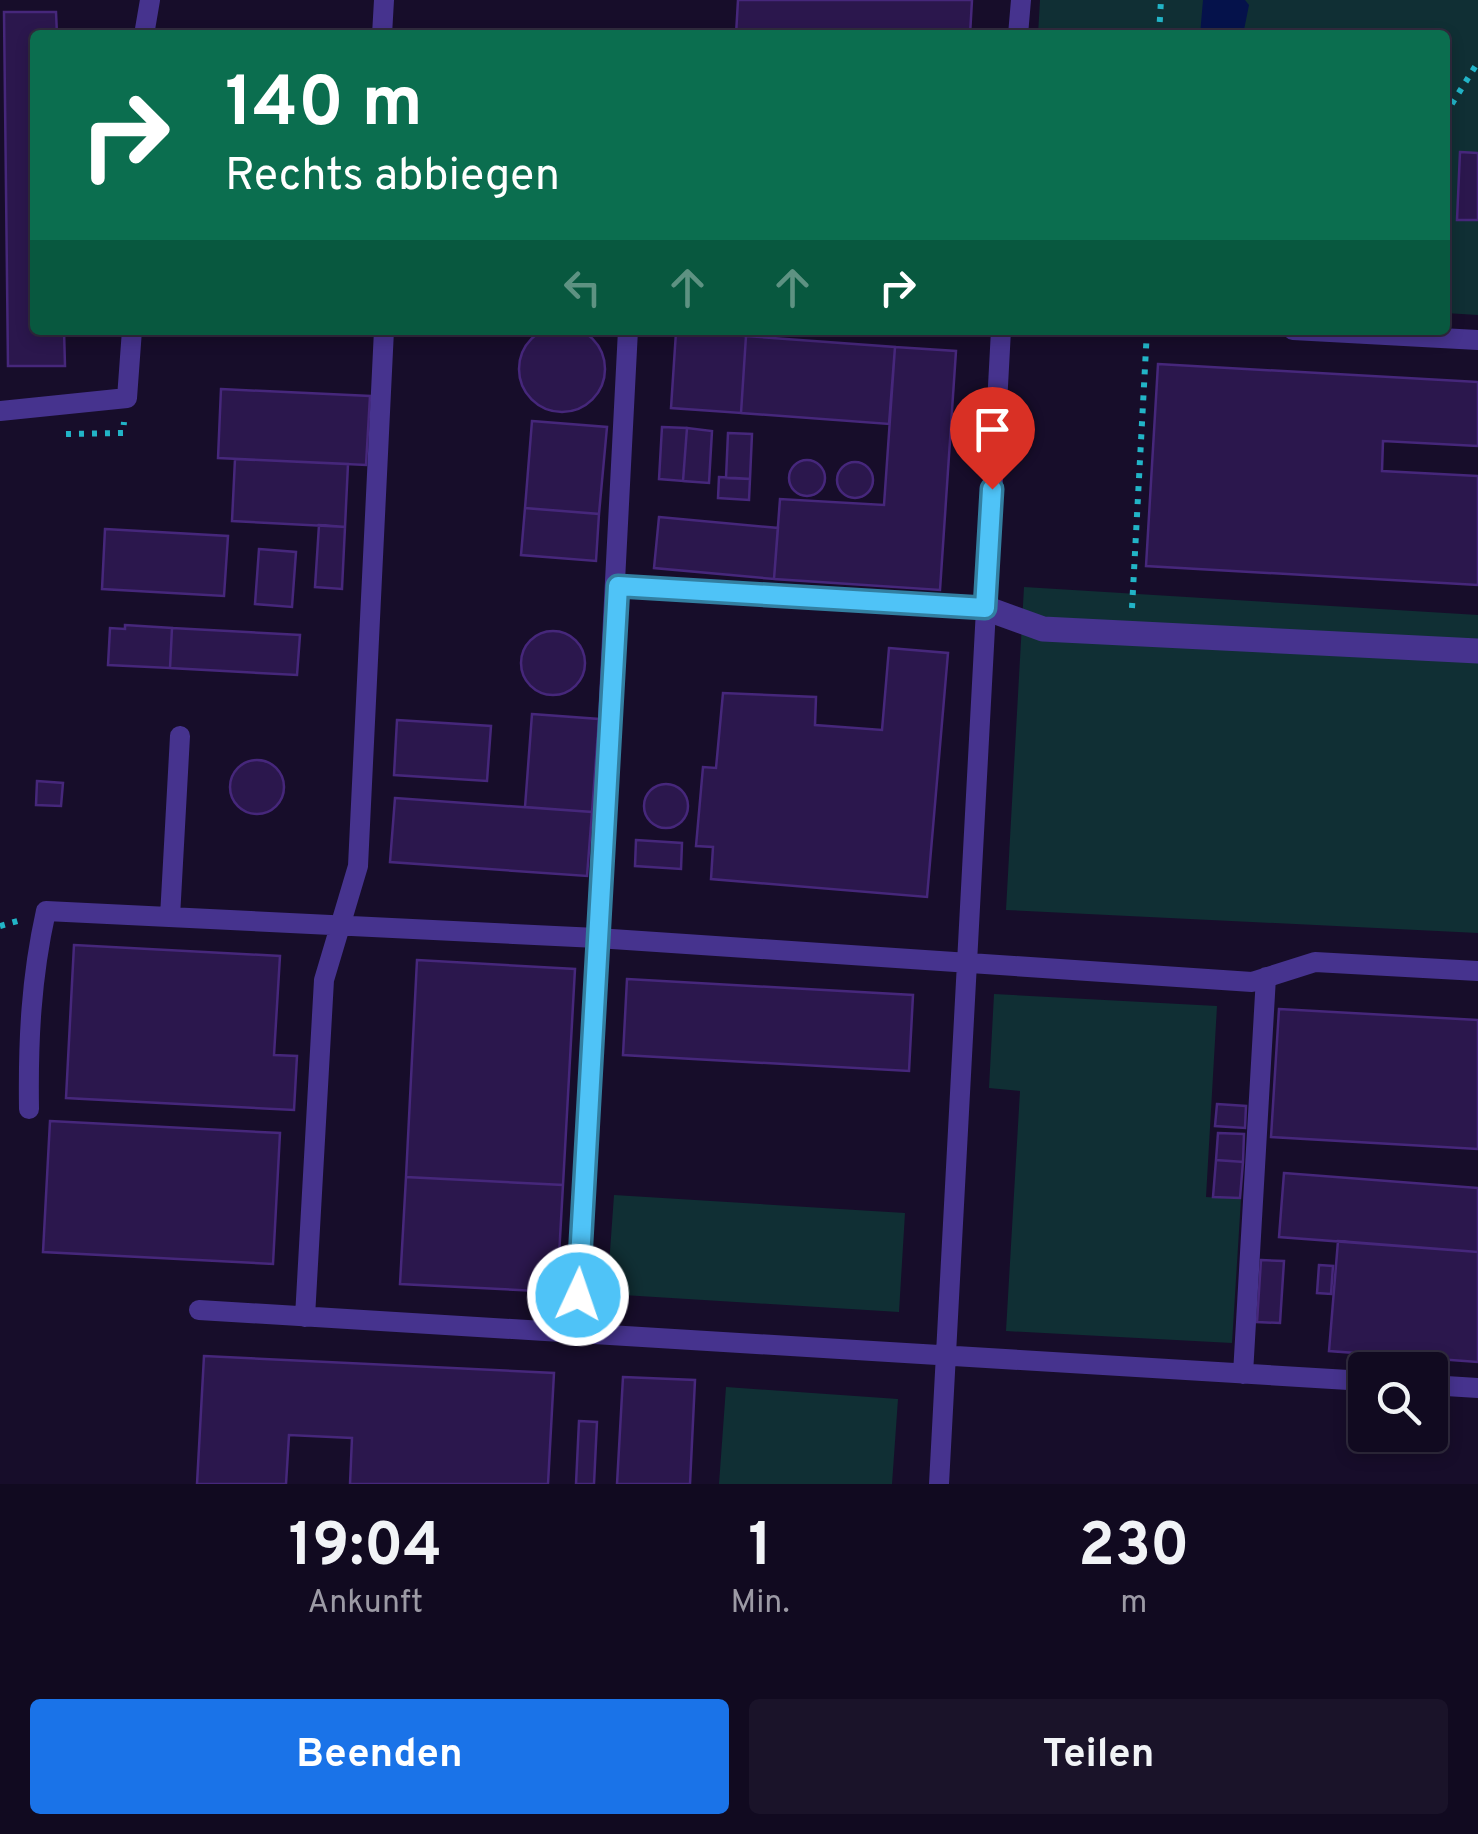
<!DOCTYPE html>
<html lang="de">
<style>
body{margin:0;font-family:Overpass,sans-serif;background:#1a1329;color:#f1f3f6;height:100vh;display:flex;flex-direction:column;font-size:38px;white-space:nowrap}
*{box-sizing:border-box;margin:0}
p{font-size:32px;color:#9c9aa5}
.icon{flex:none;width:55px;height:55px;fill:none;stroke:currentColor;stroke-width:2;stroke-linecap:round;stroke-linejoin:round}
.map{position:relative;height:1484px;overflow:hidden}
.drawer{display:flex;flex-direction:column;background:#110a20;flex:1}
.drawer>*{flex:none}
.top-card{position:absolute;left:30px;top:30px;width:1420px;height:305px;border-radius:10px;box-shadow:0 5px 15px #0003,0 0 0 2px #302b3e;background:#0b6e4f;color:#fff;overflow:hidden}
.buttons{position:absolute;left:1348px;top:1352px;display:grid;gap:20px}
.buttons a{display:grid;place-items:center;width:100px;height:100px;border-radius:10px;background:#110a20;box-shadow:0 5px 15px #0003,0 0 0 2px #302b3e;font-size:50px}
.pin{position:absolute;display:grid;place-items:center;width:85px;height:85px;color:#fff;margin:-102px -42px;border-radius:50% 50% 50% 0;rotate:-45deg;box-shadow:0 0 10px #0007}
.pin .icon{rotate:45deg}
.me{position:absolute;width:110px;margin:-55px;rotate:3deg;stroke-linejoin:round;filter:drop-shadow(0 0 8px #0008)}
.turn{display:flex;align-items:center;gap:35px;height:210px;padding:0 30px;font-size:45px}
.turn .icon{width:130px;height:130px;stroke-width:2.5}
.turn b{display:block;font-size:70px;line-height:85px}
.lanes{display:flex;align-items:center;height:95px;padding:0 30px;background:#0003;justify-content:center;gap:50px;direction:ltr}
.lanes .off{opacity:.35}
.eta{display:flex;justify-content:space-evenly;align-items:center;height:170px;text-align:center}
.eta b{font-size:60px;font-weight:700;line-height:70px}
.cta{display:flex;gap:20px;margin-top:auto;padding:20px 30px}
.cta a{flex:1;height:115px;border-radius:10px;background:#1a73e8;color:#fff;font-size:40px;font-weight:700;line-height:115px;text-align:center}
.cta a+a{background:#1a1329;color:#f1f3f6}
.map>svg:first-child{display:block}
</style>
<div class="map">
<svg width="1478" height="1484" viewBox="0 0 1478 1484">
<rect width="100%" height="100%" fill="#170d2a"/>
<path fill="#102f34" d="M1040 0H1478V315L1445 313V35H1038Z
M1024 587 1478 615V933L1006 910Z
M994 994 1217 1006 1206 1197 1241 1199 1232 1343 1006 1331 1020 1091 989 1088Z
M614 1195 905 1213 899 1312 607 1294Z
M726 1387 898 1399 892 1484H719Z"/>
<path fill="#05124b" d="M1203 0H1245L1249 5 1243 35H1200Z"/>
<path fill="#2b174d" stroke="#46277b" stroke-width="2.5" d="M738 0H972L970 35H736Z
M4 12H56L57 35H35V330H64L65 366H8Z
M1460 152 1478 153V220H1457Z
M519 369a43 43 0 1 1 86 0a43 43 0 1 1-86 0Z
M676 332 746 336 741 413 671 408Z
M746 336 895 347 889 424 741 413Z
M895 347 956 351 940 590 774 579 780 499 884 505Z
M1158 364 1478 382V446L1383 441 1382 471 1478 476V585L1146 566Z
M221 389 370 396 366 465 218 458Z
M532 421 607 427 599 514 525 508Z
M662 427 687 428 683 481 659 479Z
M687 428 712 431 709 483 683 481Z
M728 433 752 434 750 479 726 478Z
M235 459 348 464 345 527 232 521Z
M789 478a18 18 0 1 1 36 0a18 18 0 1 1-36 0Z
M837 480a18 18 0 1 1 36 0a18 18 0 1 1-36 0Z
M719 477 750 479 749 500 718 498Z
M525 508 599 514 596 561 521 555Z
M659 517 778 528 774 579 654 568Z
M319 525 345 527 342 589 315 587Z
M105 529 228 536 224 596 102 589Z
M259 549 296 552 292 607 255 604Z
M125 625 172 628 170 668 108 665 110 628 125 629Z
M172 628 300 635 297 675 170 668Z
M521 663a32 32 0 1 1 64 0a32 32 0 1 1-64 0Z
M889 648 948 653 927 897 711 879 713 847 696 846 703 767 716 768 723 693 816 697 815 725 882 730Z
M532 714 599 719 592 812 525 807Z
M397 720 491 726 487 781 394 775Z
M230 787a27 27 0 1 1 54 0a27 27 0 1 1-54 0Z
M37 781 63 783 61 806 36 805Z
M644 806a22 22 0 1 1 44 0a22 22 0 1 1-44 0Z
M395 798 592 812 587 876 390 862Z
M636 840 682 843 681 869 635 866Z
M74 945 280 956 274 1055 297 1056 294 1110 66 1098Z
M417 960 575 969 563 1185 406 1177Z
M627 979 913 995 909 1071 623 1055Z
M1279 1009 1478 1020V1149L1271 1137Z
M1217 1104 1246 1106 1245 1128 1215 1126Z
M50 1121 280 1133 273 1264 43 1252Z
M1218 1133 1244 1134 1243 1162 1216 1160Z
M1216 1160 1243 1162 1240 1198 1213 1197Z
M1284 1173 1478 1188V1252L1279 1237Z
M406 1177 563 1185 557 1292 400 1284Z
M1338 1241 1478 1252V1362L1329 1351Z
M1261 1260 1284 1261 1280 1323 1257 1322Z
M1319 1265 1333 1266 1331 1294 1317 1293Z
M204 1356 554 1373 548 1484H350L352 1438 289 1435 286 1484H197Z
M623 1377 695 1380 690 1484H617Z
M579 1421 597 1422 594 1484H576Z"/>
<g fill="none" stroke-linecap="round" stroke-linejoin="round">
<path stroke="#22b4c7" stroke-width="6" stroke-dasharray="5 8" stroke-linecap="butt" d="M1159 35 1161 0
M1445 115 1478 62
M66 434 123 433 124 422
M1132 608 1147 330
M0 926 21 920"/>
<path stroke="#46338e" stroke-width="20" d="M144 35 150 0
M382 35 384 0
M1018 35 1021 0
M1293 330 1478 340
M0 411 127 398 132 330
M618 586 985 608
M170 917 180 736
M29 1109C28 1041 31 978 46 911L597 938 1252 982 1315 962 1478 971
M199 1310 1365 1381
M305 1317 324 980 358 866 384 330
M576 1335 628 330
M1243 1374 1266 977
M1430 1385 1478 1388
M939 1484 1001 330"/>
<path stroke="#46338e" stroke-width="25" d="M985 608 1043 629 1478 651"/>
</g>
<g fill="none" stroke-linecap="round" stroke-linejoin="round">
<g stroke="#337fa1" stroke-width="25">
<path id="route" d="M578 1295 618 586 985 608 992 489"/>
</g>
<use href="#route" stroke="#4fc3f7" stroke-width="18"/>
</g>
</svg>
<div class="buttons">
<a><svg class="icon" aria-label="search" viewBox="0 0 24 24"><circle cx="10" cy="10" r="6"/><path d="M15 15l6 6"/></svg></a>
</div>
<div class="pin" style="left:992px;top:489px;background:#d93025"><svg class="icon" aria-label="arrive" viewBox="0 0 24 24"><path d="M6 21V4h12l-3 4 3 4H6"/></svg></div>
<svg class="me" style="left:578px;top:1295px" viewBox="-20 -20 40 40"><circle r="17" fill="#4fc3f7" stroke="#fff" stroke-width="3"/><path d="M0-11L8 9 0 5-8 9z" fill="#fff"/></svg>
<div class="top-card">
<div class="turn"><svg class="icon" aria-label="right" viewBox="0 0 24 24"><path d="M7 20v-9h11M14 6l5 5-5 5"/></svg><div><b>140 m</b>Rechts abbiegen</div></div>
<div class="lanes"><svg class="icon off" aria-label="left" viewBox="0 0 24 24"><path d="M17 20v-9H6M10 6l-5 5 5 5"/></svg><svg class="icon off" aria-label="ahead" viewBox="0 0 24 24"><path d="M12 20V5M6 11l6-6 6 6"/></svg><svg class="icon off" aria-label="ahead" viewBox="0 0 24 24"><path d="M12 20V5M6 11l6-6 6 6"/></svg><svg class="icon" aria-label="right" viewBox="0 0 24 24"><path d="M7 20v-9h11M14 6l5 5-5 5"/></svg></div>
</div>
</div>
<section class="drawer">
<div class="eta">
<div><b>19:04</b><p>Ankunft</p></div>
<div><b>1</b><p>Min.</p></div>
<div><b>230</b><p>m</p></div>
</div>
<div class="cta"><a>Beenden</a><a>Teilen</a></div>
</section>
